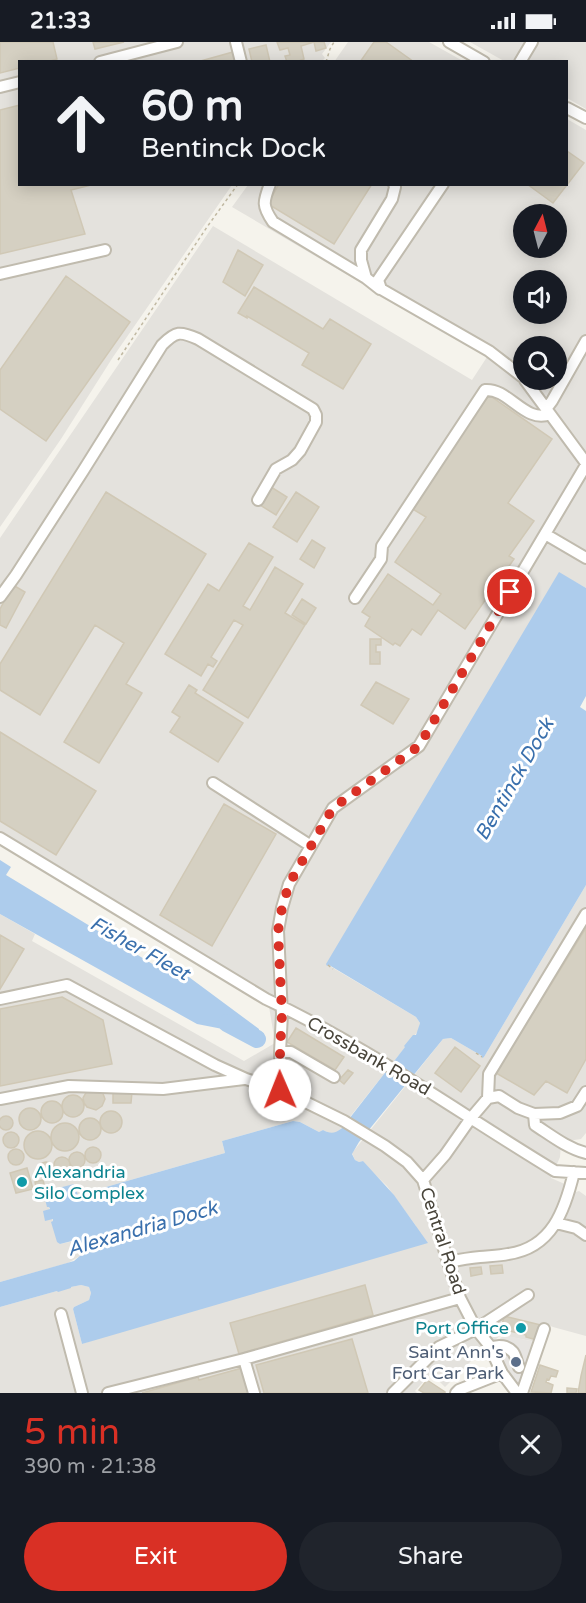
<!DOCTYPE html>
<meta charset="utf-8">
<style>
body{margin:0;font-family:"Varela Round",sans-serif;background:#20242c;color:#f1f3f6;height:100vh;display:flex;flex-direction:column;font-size:22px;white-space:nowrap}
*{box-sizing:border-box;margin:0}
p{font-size:20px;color:#9ea1a6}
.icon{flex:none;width:33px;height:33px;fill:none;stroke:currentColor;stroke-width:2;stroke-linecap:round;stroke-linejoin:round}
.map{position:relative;height:1351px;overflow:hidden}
.drawer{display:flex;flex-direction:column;background:#171b24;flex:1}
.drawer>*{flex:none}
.hud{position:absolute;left:18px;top:18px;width:550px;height:126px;border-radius:0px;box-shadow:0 3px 15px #0003;background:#171b24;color:#f1f3f6;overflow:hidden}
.needle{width:39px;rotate:7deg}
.buttons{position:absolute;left:513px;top:162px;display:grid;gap:12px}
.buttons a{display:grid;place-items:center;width:54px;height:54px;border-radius:50%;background:#171b24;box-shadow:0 3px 15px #0003;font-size:30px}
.pin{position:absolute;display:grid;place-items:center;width:51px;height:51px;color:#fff;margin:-26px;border:3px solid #fff;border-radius:50%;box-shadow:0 2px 6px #0007}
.me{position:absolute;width:66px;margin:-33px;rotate:359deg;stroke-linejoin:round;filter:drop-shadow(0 0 4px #0008)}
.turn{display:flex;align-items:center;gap:21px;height:126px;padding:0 24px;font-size:27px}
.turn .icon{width:78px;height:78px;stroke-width:2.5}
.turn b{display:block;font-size:42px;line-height:51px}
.round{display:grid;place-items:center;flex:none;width:63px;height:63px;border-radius:32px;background:#20242c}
.overview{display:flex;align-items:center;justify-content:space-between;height:102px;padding:0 24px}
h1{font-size:36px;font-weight:600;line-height:45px;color:#d93025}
.cta{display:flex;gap:12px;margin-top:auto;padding:12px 24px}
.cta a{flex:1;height:69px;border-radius:36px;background:#d93025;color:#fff;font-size:24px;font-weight:600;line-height:69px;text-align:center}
.cta a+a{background:#20242c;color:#f1f3f6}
.status{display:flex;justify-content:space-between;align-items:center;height:42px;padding:0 30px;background:#171b24;direction:ltr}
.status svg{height:16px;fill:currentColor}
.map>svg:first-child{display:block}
</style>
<div class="status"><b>21:33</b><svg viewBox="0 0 49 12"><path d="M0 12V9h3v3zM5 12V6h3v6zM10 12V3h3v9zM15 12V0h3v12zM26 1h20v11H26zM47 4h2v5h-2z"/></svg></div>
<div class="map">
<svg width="586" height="1351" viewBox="0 0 586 1351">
<rect width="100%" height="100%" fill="#f5f3ec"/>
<path fill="#e4e2dd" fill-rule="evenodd" d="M0 0H331L322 12 325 16 322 19 20 20V142L232 143 113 315 61 397 0 485Z
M348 0H429L463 19 334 20Z
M470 0H586V67L567 56V20L504 19Z
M567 77 586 88V546L559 531 328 923 416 975 420 981 418 989 338 1090 332 1092 323 1088 319 1090 300 1080 293 1079 222 1099 225 1111 78 1153 49 1165 51 1177 52 1176 60 1202 74 1199 78 1200 82 1207 80 1214 68 1221 0 1240V872L35 892 32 899 244 1019 275 1001 267 952 0 790V496L213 184 472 338 487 315 232 165 248 143 567 142ZM524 172H556V206H524ZM524 238H556V272H524ZM524 304H556V338H524Z
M586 843V1091L581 1097 561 1100 560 1115 551 1136 567 1143 569 1152 579 1149 586 1154V1294L553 1285 544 1281 536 1300 501 1293 480 1310 445 1345 431 1331 415 1349 417 1351H0V1265L71 1245 81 1243 89 1245 91 1251 89 1258 74 1265 73 1267 82 1302 416 1184 387 1144 364 1122 363 1119 359 1120 355 1118 352 1111 443 997 451 996 482 1014V1015H484Z"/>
<path fill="#e7e5e2" d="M504 1293 535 1300 520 1344 513 1336 494 1302Z"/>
<path fill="#adccec" d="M559 530 586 546V654L580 665 586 669V843L484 1015 482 1016V1014L451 996 443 997 359 1100 352 1112 355 1118 359 1120 363 1119 394 1153 428 1201 82 1302 73 1267 74 1265 89 1258 91 1251 89 1245 81 1243 71 1245V1246L58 1250 57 1249 0 1265V1240L74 1219 81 1213 82 1207 78 1200 72 1199 60 1202 57 1200 51 1180 53 1179V1177L45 1179 43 1169 50 1167 49 1165H47L43 1150 74 1142 78 1153 225 1111 222 1099 293 1079 300 1080 319 1090 323 1088C331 1092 334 1092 342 1086L405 1005 404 1004 413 993H416L420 981 416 975 329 923 327 924 326 922Z
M0 818 11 825 6 833 164 929 170 921 259 987V994L197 982 0 872Z"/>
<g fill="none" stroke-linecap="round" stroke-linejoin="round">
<path stroke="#adccec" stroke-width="18" d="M227 981 257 997"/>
</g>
<path fill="#d5d0c2" stroke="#d0c8b5" stroke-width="1.5" d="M0 0H53L57 17 47 20H20V26L0 31Z
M93 0H124L95 7Z
M277 0H324L326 6 316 9 314 0 301 4 304 17 296 20H287L285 14 290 13 288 6 280 8Z
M374 0H386L414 20H360Z
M266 3 270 20H252L249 7Z
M233 10 236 20H197Z
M20 63V142H95L71 148 85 192 0 212V68Z
M567 109 584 121 553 161 527 142H567Z
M279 142H372L334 202 268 162Z
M238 208 263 223 245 254 223 240Z
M66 234 130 280 46 399 0 367V328Z
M254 245 323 287 330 277 371 302 343 347 302 323 309 311 247 274V276L238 271Z
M489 353 552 397 508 461 534 479 509 514 514 517 465 587 438 568 421 593 412 587 400 604 395 601 393 603 365 584 370 575 362 570 388 532 433 563 441 552 395 520 426 475 411 466Z
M271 445 287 455 276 473 260 463Z
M106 450 206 512 126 642 142 651 99 721 64 700 124 601 95 583 40 673 0 648V622Z
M296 450 319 465 297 500 273 485Z
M312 498 325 506 314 526 300 517Z
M249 501 273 515 243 564 250 568 275 525 303 542 285 571 305 583 248 676 203 648 243 583 234 578 211 615 217 619 213 625 208 622 201 634 165 612 208 542 219 549Z
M13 543 25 550 6 586 0 583V567Z
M302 557 316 566 306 582 292 573Z
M370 597H381V603H376V610H380V622H370Z
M376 640 409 657 393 682 361 663Z
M189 643 197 648 195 651 243 681 218 720 170 690 180 675 172 670Z
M0 690 96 749 56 813 0 779Z
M224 762 276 792 212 904 160 873Z
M586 886V1017L567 1051 546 1039 534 1053 496 1031Z
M0 893 24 907 0 947Z
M62 955 103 978 112 1022 0 1044V967Z
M296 986 344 1015 335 1028 287 1000Z
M455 1005 480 1024 461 1050 435 1031Z
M348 1028 353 1031 344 1042 339 1038Z
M87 1049H102L105 1057 102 1064 96 1068 87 1065 84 1061 83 1056Z
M113 1049 132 1050 131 1061H113Z
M62 1064a11 11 0 1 1 22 0a11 11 0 1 1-22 0Z
M41 1070a11 11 0 1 1 22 0a11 11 0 1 1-22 0Z
M19 1077a11 11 0 1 1 22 0a11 11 0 1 1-22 0Z
M100 1080a11 11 0 1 1 22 0a11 11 0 1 1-22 0Z
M-1 1081a7 7 0 1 1 14 0a7 7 0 1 1-14 0Z
M79 1087a11 11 0 1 1 22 0a11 11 0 1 1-22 0Z
M51 1095a14 14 0 1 1 28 0a14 14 0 1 1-28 0Z
M24 1103a14 14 0 1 1 28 0a14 14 0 1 1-28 0Z
M3 1098a8 8 0 1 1 16 0a8 8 0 1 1-16 0Z
M85 1113a8 8 0 1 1 16 0a8 8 0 1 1-16 0Z
M8 1115a8 8 0 1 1 16 0a8 8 0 1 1-16 0Z
M69 1118a8 8 0 1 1 16 0a8 8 0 1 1-16 0Z
M54 1123a8 8 0 1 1 16 0a8 8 0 1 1-16 0Z
M38 1128a8 8 0 1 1 16 0a8 8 0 1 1-16 0Z
M27 1126 33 1147 16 1151 10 1131Z
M43 1138 44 1142 36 1145 35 1140Z
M502 1223 503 1231 491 1232 490 1224Z
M481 1225 482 1232 471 1234 470 1226Z
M365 1243 373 1273 239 1312 230 1281Z
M504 1274 541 1283 537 1298 526 1295V1293L510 1289 509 1291 501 1289Z
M352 1297 368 1351H264L256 1323Z
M586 1313V1351H578L581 1334Z
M540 1323 558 1329 556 1335 551 1334 549 1338 547 1337 546 1340 553 1343 551 1351 531 1350Z
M242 1326 249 1351H142L198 1335 199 1338Z
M427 1338 445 1350V1351H424L419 1348Z
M567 1346 577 1347 576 1351H567Z"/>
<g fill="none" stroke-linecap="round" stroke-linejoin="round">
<g stroke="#c0bbae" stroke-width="14">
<path id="minor" d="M236 0 241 20
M449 0 484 20
M100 20 177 0
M520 20 532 0
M0 45 20 40
M567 66 586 76
M270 142C263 160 262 164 273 180L366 236 380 247
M443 142 378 238 381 247 489 309 524 336
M0 232 105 208
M366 236 361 218V208L392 157 395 145 394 142
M525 338 586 421
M546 367 552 359 586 299
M545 492 586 516
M0 555 16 533 83 429 162 303C176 289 180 289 198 297L313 367 316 373V380L300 409 292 418 276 427 258 458
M355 556 381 517 382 504 485 348C509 346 525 382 550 372
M213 741 311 804
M0 796 266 957C368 1005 459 1071 555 1129L586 1131
M0 957 67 943 215 1023 246 1037 281 1048 344 1079 385 1104 407 1120 423 1138 448 1220 460 1256 476 1287 489 1303 502 1331 517 1351
M280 1010H291L334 1035
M281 1048 280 1010 282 972 278 889 282 866 289 842 333 766 419 704 586 423
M488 1056 489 1032 586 872
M0 1057 69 1044 163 1047 244 1037
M534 1072 535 1083C552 1094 567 1106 586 1111
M423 1138 445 1113 471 1076 488 1056 499 1054 518 1066 534 1072 560 1071 577 1064 586 1050
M556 1181 576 1186 586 1193
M448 1220C458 1218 469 1216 480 1215 489 1214 499 1214 508 1212 552 1206 565 1168 574 1130
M61 1272 82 1351
M491 1306C498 1302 508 1304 513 1310 516 1314 517 1321 519 1325
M244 1317 254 1351
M108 1351 244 1317 460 1256
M393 1351 439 1305 476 1287 528 1253
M456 1351 459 1348 502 1331
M522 1351 544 1287"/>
</g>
<path stroke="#c0b8a1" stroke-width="1.5" stroke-dasharray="3 3" stroke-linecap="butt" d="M326 20 330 7 334 0
M118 318 207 185 238 142
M328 923 333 927
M476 1011 482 1015"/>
<use href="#minor" stroke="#fff" stroke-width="10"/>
</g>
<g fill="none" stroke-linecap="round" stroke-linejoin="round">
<path stroke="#d93025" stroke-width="10" stroke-dasharray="0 18" d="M280 1048V1010L282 972 278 889 282 866 289 842 333 766 419 704 510 550"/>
</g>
<g fill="#0f9aa8" stroke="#fff" stroke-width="2">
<circle cx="22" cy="1140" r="6"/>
<circle cx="521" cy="1286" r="6"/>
</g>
<circle fill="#5c6f8a" stroke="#fff" stroke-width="2" cx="516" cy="1320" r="6"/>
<g text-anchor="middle" stroke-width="6" stroke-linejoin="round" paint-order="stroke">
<g font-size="18" fill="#48443a" stroke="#fff">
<text transform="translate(369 1014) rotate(30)" y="6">Crossbank Road</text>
<text transform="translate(443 1199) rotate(72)" y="6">Central Road</text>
</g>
<g font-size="18" fill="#0d838f" stroke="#fff" text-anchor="start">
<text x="34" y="1136">Alexandria<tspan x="34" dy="21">Silo Complex</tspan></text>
<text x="509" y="1292" text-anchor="end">Port Office</text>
</g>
<g font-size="18" fill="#4e5e75" stroke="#fff" text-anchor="end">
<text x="504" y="1316">Saint Ann's<tspan x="504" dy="21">Fort Car Park</tspan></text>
</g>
<g font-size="20" font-style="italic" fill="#3a70ad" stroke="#fff">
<text transform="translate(514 737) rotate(-60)" y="7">Bentinck Dock</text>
<text transform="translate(140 906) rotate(29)" y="7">Fisher Fleet</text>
<text transform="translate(142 1186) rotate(-16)" y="7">Alexandria Dock</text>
</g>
</g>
</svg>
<div class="buttons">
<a><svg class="needle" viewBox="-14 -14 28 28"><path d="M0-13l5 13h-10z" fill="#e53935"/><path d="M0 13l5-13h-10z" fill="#9ea1a6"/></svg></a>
<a><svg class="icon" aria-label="sound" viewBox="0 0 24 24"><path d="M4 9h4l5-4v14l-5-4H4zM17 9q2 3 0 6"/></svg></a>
<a><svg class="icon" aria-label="search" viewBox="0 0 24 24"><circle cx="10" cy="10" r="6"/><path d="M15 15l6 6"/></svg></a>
</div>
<div class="pin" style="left:510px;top:550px;background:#d93025"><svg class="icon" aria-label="arrive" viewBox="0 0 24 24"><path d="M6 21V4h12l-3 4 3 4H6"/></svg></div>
<svg class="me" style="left:280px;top:1048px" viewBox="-20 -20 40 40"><circle r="19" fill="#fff"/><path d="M0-13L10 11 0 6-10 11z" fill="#d93025"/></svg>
<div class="hud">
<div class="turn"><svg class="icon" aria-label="ahead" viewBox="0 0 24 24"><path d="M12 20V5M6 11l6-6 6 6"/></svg><div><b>60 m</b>Bentinck Dock</div></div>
</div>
</div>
<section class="drawer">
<div class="overview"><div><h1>5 min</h1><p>390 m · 21:38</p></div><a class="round"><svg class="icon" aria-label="close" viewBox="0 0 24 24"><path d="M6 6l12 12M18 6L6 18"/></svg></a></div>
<div class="cta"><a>Exit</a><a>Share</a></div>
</section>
